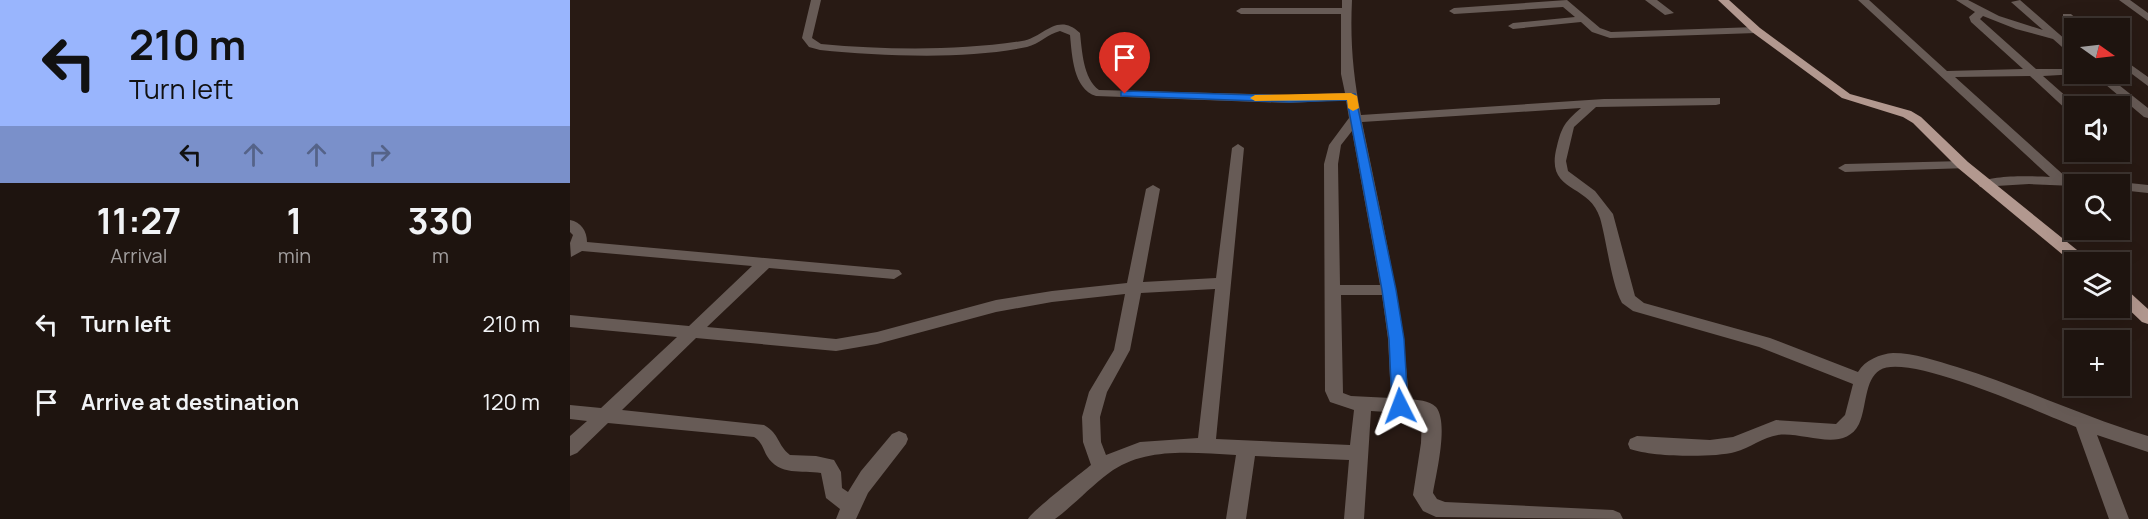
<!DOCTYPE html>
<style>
body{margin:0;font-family:Manrope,sans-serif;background:#2b211d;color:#f1f3f6;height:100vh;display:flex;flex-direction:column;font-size:22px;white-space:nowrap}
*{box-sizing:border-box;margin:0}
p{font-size:20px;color:#a19e9e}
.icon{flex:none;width:33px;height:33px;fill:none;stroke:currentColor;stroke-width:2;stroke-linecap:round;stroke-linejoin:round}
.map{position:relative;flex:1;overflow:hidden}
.drawer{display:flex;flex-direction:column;background:#1e140f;width:570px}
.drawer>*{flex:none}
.top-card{background:#99b5fd;color:#111;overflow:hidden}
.needle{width:39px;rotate:104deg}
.controls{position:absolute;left:1494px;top:18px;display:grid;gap:12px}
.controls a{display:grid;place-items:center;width:66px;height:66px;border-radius:0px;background:#1e140f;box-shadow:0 6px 24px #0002,0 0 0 2px #3c332f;font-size:30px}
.pin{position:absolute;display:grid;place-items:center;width:51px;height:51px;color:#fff;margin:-62px -26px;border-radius:50% 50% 50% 0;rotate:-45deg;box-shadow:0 0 6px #0007}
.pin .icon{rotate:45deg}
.me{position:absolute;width:66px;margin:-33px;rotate:357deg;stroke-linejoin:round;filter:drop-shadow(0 0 4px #0008)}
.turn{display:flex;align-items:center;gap:21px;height:126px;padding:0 30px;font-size:27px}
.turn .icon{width:78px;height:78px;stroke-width:2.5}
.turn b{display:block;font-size:42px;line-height:51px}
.lanes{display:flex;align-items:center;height:57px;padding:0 30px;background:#0003;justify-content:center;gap:30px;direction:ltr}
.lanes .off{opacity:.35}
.eta{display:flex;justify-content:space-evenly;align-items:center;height:102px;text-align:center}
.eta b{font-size:36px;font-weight:700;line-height:42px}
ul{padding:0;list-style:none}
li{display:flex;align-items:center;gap:18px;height:78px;padding:0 30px}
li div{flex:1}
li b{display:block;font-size:22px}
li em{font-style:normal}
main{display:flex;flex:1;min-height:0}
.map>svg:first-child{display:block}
</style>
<main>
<section class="drawer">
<div class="top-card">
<div class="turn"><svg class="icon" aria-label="left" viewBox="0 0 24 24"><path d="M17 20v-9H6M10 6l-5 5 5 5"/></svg><div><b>210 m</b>Turn left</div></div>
<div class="lanes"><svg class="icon" aria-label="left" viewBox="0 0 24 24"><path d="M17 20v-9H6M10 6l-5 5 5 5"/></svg><svg class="icon off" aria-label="ahead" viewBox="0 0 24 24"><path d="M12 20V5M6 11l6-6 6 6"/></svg><svg class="icon off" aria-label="ahead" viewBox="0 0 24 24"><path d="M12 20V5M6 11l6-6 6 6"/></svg><svg class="icon off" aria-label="right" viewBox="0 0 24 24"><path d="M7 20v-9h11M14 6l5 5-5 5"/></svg></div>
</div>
<div class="eta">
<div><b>11:27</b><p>Arrival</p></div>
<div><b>1</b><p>min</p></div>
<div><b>330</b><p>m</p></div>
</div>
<ul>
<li><svg class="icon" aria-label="left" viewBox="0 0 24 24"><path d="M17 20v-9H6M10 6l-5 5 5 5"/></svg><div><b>Turn left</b></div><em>210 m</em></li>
<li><svg class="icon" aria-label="arrive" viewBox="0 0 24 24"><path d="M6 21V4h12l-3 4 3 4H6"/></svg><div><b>Arrive at destination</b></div><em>120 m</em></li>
</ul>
</section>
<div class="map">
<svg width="1578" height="519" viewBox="0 0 1578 519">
<rect width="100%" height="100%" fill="#281a14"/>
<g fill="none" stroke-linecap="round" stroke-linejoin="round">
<path fill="#675b56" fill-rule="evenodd" d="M241 0H251L242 38 251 44C317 50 386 51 452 41 473 38 487 11 510 33 512 50 513 79 529 90L719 95 775 93 771 74V14H671L666 11 671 8H772V0H782C780 40 783 76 791 115L1034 99 1150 98V104L1146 105 1026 107 1004 127 996 161 998 171 1025 191 1043 214 1065 296 1074 303 1200 338 1288 372C1295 360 1310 354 1323 353 1344 353 1367 361 1387 367 1452 387 1513 417 1578 436V452L1527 435 1559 519H1539L1506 427C1473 414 1338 352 1310 370 1294 380 1297 407 1289 424 1274 454 1233 431 1208 435 1193 437 1180 448 1165 452 1143 458 1082 457 1060 449L1058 444 1060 439 1067 436 1140 440 1163 437 1206 420 1266 424 1275 415 1283 384 1189 347 1063 311 1052 303C1041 283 1037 242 1030 218 1019 182 974 194 987 146 992 126 995 122 1011 108L792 122C811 214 832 305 839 399 847 400 859 400 866 407 879 423 866 474 863 493L867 499 875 502 1043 510 1050 513 1053 519 866 517 853 511 843 495 851 443 852 416 848 414 801 411 794 519H774L779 460 685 456 676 519H656L666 455C624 453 575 446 539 473 520 487 504 505 485 519H458C461 512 511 473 521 465L513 442 512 417 519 392 544 350 555 294 482 302 426 312 307 344 266 351 126 338 52 410 194 425C210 434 207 445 220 455L246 456 264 460 271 472 272 488 278 492 291 471 322 434 329 431 336 434 338 439 336 444 298 493 286 519H266L270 509 256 498 251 473C232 470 209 476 197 456 193 449 192 442 184 437L38 423 7 453 0 456V436L17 421 0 419V405L31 408 107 337 0 327V315L119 326 182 266 12 251 1 257 0 243 3 235 0 232V220C11 222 17 231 17 242L329 270 332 274 324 279 199 268 137 327 266 339 307 332 426 300 482 291 557 283 576 189 583 185 590 189 573 282 646 278 662 148 668 144 674 148 646 439 780 445 784 410 760 402 755 391 754 164 759 145 779 118 776 100 719 103 526 96C503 89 502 55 500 35L490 31C478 34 469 44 457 47 396 60 312 56 250 50L239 47 232 38ZM782 131 810 285H770L768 164 771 145ZM645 289 628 438 570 442 536 455 531 442 530 417 537 392 560 350 571 293ZM771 295H812L818 339 821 398 781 396 773 393Z
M997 0 1030 28 1041 32 1186 27 1191 30 1186 33 1040 38 1022 32 1011 22 943 29 938 26 943 23 1005 17 993 7 884 14 879 11 884 8Z
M1075 0H1087L1104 13 1095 15Z
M1288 0H1299L1377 71 1453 69 1401 22 1399 17 1405 12 1386 0H1398L1429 16 1473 30 1441 2 1450 0 1504 47V55L1500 54 1483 39 1446 29 1413 16 1410 19 1466 69H1504V74H1508L1473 76 1507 106H1504V113H1500L1460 76 1385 77 1497 178 1535 180 1541 184H1504V186L1459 184 1410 187 1408 184C1419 174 1465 176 1480 177Z
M1549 0H1560L1578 13V21Z
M1493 14H1501L1517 28H1506L1493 18Z
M1550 57 1578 77V86L1550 65Z
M1523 74H1535L1578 108V118L1574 117Z
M1393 161 1400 165 1398 168 1275 172 1268 168 1275 164Z
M1550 182 1578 185V193L1550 190V184H1544Z"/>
<path fill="#b2988f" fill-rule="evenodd" d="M1148 0H1159L1190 28 1280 94 1341 111 1351 117 1398 162 1517 258 1519 262 1504 264 1388 168 1343 123 1333 117 1272 98 1182 32Z
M1550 288 1556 289 1578 309V324L1572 322 1550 301Z"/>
</g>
<path fill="#1a73e8" stroke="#114b97" stroke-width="1.5" d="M555 91 719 96 785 94 826 290 834 339 838 406 836 410 830 412 824 410 822 406 819 339 812 290 777 100 719 102 551 96V92Z"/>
<path fill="#f59e0b" d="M781 93 787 96 789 108 783 111 778 108 777 100 685 101 680 98 685 95Z"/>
</svg>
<div class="controls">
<a><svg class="needle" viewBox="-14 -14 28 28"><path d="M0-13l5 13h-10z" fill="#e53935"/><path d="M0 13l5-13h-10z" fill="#a19e9e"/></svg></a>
<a><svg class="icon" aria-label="sound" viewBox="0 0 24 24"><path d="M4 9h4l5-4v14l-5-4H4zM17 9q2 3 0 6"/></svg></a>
<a><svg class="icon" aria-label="search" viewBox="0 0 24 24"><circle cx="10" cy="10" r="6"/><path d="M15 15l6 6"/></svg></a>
<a><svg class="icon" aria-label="layers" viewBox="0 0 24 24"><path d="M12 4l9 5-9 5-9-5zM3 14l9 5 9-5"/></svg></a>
<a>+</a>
</div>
<div class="pin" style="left:555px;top:94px;background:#d93025"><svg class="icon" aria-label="arrive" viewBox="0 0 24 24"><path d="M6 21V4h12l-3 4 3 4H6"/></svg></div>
<svg class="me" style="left:830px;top:406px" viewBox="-20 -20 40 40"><path d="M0-17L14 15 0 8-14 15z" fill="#1a73e8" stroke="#fff" stroke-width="4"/></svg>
</div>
</main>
